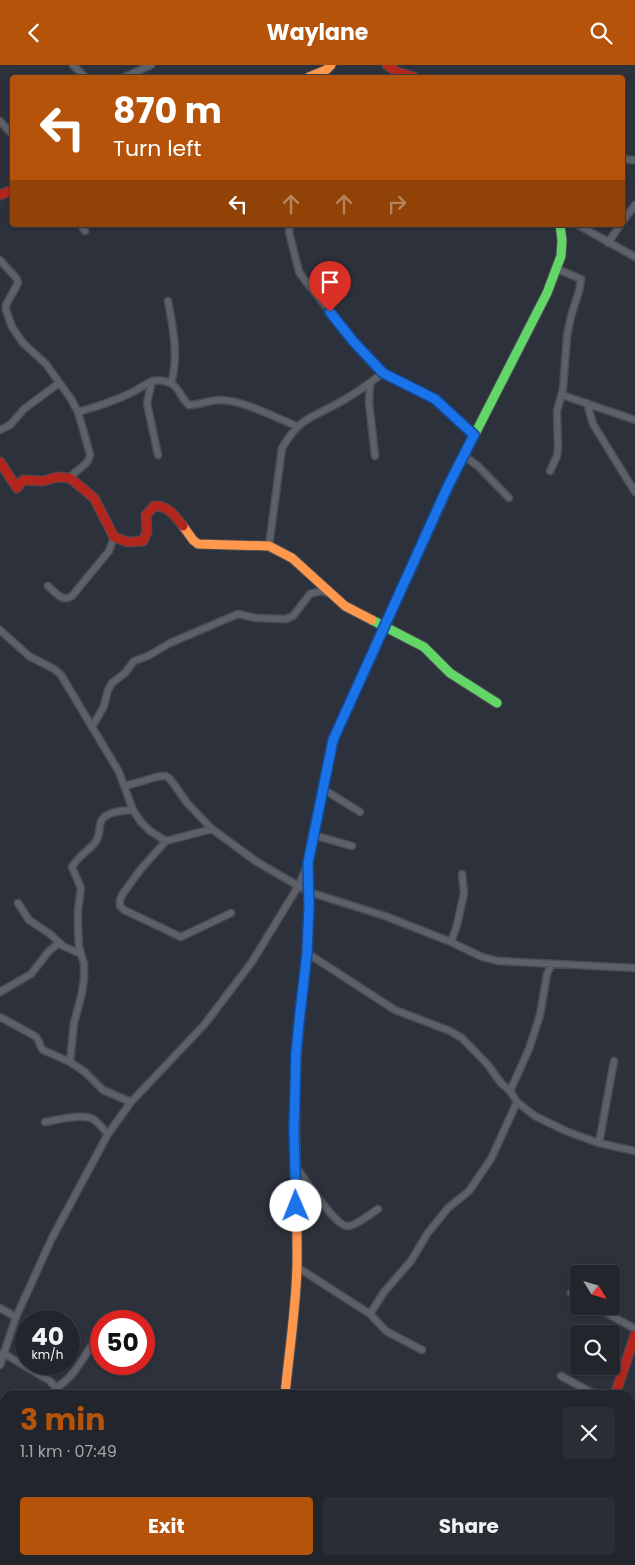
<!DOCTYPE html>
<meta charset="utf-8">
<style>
body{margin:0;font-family:Poppins,sans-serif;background:#2a2d34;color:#f1f3f6;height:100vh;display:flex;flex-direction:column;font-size:19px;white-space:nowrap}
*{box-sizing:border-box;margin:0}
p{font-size:16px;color:#a2a5a9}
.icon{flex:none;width:28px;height:28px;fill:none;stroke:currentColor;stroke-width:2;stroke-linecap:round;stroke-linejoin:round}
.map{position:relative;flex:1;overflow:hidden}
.drawer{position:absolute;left:0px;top:1325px;width:635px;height:175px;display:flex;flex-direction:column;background:#22252c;border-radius:15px 15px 0 0;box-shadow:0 1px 4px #0004,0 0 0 1px #3f4248}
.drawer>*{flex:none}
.hud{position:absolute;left:10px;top:10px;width:615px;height:152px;border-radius:5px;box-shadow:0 1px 4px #0004,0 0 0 1px #3f4248;background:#b45309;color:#fff;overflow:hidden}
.needle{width:32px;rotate:127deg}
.fabs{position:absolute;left:570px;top:1200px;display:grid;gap:10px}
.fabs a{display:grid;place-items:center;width:50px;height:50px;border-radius:5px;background:#22252c;box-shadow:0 1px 4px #0004,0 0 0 1px #3f4248;font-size:25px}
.speed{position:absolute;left:15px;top:1245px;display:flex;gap:10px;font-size:25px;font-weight:700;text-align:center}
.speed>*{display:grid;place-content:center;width:65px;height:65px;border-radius:50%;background:#22252c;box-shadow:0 1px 4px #0004,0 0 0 1px #3f4248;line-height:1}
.speed small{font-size:12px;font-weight:400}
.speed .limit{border:8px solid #d22;background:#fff;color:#111}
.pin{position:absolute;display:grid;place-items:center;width:42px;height:42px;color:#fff;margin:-51px -21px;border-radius:50% 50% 50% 0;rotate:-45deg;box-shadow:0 0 5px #0007}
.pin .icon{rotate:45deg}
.me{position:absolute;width:55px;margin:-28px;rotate:359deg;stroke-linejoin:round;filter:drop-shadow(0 0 4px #0008)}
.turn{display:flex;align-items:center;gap:18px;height:105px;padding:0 20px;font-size:22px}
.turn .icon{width:65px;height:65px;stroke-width:2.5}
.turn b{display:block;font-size:35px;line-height:42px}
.lanes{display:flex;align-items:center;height:48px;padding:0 20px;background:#0003;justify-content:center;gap:25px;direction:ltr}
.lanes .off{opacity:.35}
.round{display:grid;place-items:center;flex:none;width:52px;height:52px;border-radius:5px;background:#2a2d34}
.summary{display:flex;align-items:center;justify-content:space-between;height:85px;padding:0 20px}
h1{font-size:30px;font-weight:700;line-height:38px;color:#b45309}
.primary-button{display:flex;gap:10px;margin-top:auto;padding:10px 20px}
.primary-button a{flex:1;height:58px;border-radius:5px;background:#b45309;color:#fff;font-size:20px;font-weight:700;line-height:58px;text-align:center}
.primary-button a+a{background:#2a2d34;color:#f1f3f6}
header{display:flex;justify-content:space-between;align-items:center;height:65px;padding:0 20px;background:#b45309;color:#fff;font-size:22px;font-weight:700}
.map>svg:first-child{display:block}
</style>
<header><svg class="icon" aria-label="back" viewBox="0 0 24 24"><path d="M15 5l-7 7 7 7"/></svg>Waylane<svg class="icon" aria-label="search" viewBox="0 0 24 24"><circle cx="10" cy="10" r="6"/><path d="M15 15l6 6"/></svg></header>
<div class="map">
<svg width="635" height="1500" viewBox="0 0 635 1500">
<rect width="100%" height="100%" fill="#2d313b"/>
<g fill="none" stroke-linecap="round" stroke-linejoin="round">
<g stroke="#494c53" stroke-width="9">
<path id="street" d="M73 0 85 12
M125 12 151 0
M0 56 12 69
M622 94 635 95
M622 157 635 140
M81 160 85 166
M290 160 289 167 299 207 307 218 353 276 383 308 435 334 474 370
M578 160 635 192
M608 178 620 160
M0 195 17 214 18 218 6 240V245L12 262 23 278 46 299 71 334 78 347 90 389C89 401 76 404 70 413
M168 236C173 262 179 293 171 318
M152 316 147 338 158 390
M370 318 369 337 375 391
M562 330 635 355
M587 338 593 359 635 427
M78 347C96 342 115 336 133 327 139 324 146 318 153 316 159 315 167 316 172 319 180 324 182 335 189 340 200 340 210 335 220 335 243 335 276 353 297 361
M0 365 10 360 24 344 59 318
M463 390 478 401 509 433
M550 406 557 391 558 383 557 346 563 324 567 271 571 251 579 226 581 214 557 204
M269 481 282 383C301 351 312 353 342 336 356 328 370 318 383 308
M48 521C55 527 63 538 72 531L109 486 114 472
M0 565 29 591 54 604 61 610 119 707 133 745 141 757 150 766 166 776
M92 662 104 641 108 625 112 618 125 608 134 596 148 591 170 578 238 549 256 553 286 554 293 551 310 529 321 526 328 528
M125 721 160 711H166L170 714 188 739 212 764 257 797 309 827 385 851 451 877 482 892 498 896 635 903
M323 724 360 747
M212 764 166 776 140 805 122 830 120 835V841L124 845 181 872 231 848
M313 770 352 781
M18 838 29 855 50 869 63 881 81 889
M451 877 457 860 464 828 462 809
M307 888 395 945 450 966 462 973 488 1000 501 1018 510 1026 517 1037 535 1051 568 1067 599 1078 635 1086
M0 927 31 909 49 886 59 878
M0 952 35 971C40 975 39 981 43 985L70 997 85 1007 103 1025 131 1037
M70 997 74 958 82 928 84 913V899L79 882 78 864V845L81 823 72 802C77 793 86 787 94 779 99 773 99 768 100 760 102 746 122 746 133 745
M510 1026 529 984 540 950 547 909 552 899
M45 1057C57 1055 83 1048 93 1054 99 1058 103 1064 108 1069
M599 1078 614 996
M295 1101C304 1112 335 1161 347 1161 354 1162 372 1148 378 1144
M297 1202 370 1249 386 1266 422 1285
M571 1228 579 1232
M594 1241 635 1264
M0 1243 16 1252
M370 1249 384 1227 411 1196 427 1169 448 1143 469 1126 491 1094 517 1037
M3 1288 50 1316 56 1323 55 1330
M0 1300 16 1252 52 1173 108 1069 131 1037 204 960 252 897 299 820 307 801
M561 1311 596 1330
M56 1323C72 1314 82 1295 92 1280
M630 1349 635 1352
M0 1472 5 1477
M23 1495 28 1500
M500 1495 511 1500
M552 1495 560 1500
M628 1495 635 1496
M395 1500 397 1495"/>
</g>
<g stroke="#494c53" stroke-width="11">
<path id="fast" d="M452 414 547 228 561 191 562 175 560 160
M372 555 424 582 450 608 497 638
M299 962 307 888 309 842 308 798 313 771"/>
</g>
<g stroke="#494c53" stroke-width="11">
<path id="slow" d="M309 12 326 5 331 0
M183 461 193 475 198 479 269 481 292 493 345 541 372 555
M285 1330C289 1287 296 1244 297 1201 298 1121 291 1041 299 962
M283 1500 284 1495"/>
</g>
<g stroke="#494c53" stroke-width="11">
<path id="jam" d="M387 0 397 7 414 12
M0 130 12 125
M0 397 17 423 23 415 43 416 57 412 70 413 94 433 114 472 128 477 143 476 147 467 146 450 154 441C168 440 175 451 183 461
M313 771 333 675 452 414
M615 1330 635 1270
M545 1500 548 1495"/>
</g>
<use href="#street" stroke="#5d6068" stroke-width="6"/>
<use href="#fast" stroke="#63d668" stroke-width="9"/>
<use href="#slow" stroke="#ff974d" stroke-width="9"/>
<use href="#jam" stroke="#b3261e" stroke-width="9"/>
</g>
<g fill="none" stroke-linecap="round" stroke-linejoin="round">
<g stroke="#114b97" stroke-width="12">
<path id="route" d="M296 1141 294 1066 296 988 300 948 307 888 309 842 308 798 333 675 448 421 474 370 435 334 383 308 353 276 330 247"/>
</g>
<use href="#route" stroke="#1a73e8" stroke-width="9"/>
</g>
</svg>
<div class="fabs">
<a><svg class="needle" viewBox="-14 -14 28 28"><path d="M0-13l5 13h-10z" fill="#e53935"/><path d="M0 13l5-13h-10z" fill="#a2a5a9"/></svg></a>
<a><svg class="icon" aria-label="search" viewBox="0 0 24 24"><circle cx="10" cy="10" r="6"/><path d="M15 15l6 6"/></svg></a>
</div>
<div class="speed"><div>40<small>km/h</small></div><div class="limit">50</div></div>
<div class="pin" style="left:330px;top:247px;background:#d93025"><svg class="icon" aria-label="arrive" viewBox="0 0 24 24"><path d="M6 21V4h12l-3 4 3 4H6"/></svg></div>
<svg class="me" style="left:296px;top:1141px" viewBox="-20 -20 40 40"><circle r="19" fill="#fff"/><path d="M0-13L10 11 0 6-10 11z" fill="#1a73e8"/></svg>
<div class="hud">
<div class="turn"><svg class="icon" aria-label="left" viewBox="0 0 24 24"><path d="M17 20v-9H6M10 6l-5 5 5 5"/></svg><div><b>870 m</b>Turn left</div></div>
<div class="lanes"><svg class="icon" aria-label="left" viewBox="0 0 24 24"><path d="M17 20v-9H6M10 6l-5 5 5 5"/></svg><svg class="icon off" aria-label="ahead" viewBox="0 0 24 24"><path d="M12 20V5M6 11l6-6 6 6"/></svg><svg class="icon off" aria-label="ahead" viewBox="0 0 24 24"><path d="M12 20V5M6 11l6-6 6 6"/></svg><svg class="icon off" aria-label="right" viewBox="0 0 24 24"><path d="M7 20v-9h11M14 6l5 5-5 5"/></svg></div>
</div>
<section class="drawer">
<div class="summary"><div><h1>3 min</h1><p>1.1 km · 07:49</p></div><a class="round"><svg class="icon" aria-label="close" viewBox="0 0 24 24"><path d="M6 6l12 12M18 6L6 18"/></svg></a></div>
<div class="primary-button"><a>Exit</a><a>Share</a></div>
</section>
</div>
